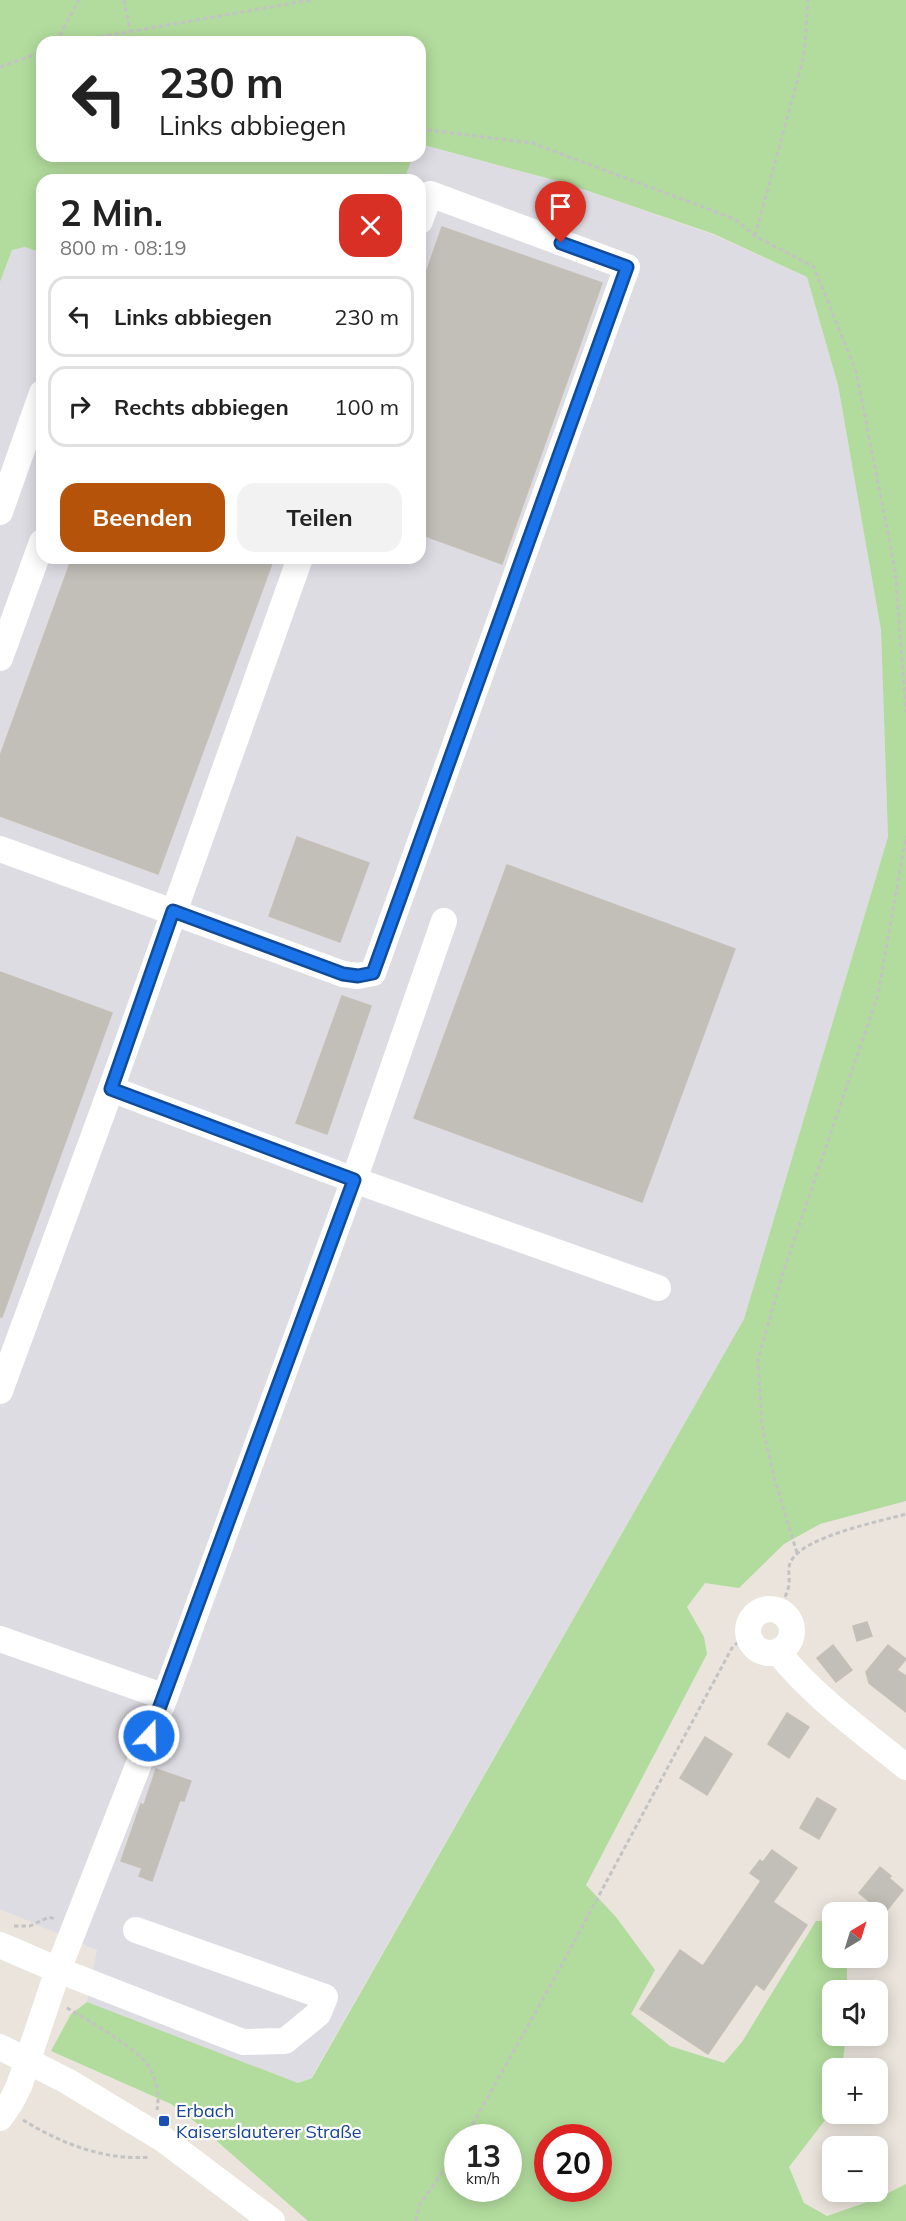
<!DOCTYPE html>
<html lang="de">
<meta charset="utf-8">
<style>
body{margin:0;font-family:Mulish,sans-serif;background:#f2f2f2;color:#222;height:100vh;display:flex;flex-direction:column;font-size:22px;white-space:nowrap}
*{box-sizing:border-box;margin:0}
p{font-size:20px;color:#767676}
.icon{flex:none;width:33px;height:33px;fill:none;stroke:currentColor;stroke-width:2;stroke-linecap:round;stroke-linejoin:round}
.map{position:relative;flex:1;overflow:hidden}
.details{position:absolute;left:36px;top:174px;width:390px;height:390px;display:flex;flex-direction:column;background:#fff;border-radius:18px;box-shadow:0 3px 15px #0003}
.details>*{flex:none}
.hud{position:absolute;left:36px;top:36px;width:390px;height:126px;border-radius:18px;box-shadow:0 3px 15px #0003;background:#fff;color:#222;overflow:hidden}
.needle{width:39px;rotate:38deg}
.buttons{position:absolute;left:822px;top:1902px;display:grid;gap:12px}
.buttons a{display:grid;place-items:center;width:66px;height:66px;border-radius:12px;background:#fff;box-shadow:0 3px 15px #0003;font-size:30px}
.speed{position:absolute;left:444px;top:2124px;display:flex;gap:12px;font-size:30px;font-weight:700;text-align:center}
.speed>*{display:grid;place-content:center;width:78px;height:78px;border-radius:50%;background:#fff;box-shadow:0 3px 15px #0003;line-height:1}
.speed small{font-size:15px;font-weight:400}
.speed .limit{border:9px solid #d22;background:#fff;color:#111}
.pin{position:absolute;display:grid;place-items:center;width:51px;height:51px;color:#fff;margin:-62px -26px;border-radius:50% 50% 50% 0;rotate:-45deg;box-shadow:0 0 6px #0007}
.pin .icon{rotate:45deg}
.me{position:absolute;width:66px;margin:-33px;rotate:21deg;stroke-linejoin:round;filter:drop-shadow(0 0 4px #0008)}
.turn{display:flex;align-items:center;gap:21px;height:126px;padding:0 24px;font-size:27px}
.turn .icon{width:78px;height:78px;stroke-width:2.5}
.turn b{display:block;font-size:42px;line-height:51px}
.round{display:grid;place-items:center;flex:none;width:63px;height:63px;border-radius:18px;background:#f2f2f2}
.overview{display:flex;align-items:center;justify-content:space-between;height:102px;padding:0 24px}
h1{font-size:36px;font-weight:700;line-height:45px}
.primary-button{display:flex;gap:12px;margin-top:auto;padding:12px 24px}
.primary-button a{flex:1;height:69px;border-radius:18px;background:#b45309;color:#fff;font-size:24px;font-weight:700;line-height:69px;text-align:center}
.primary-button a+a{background:#f2f2f2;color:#222}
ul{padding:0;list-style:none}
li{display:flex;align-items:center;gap:18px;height:81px;margin:0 12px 9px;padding:0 12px;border:3px solid #e0e0e0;border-radius:18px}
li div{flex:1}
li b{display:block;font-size:22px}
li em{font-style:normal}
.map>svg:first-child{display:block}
</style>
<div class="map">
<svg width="906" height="2221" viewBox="0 0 906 2221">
<rect width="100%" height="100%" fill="#eae4dc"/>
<path fill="#dedce3" d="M420 144 565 183 714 235 807 277 838 385 881 630 888 837 744 1319 311 2078 298 2083 87 2002 97 1950 0 1909V282L12 250 25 247 42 253V558H420V180H404L413 156H420Z"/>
<path fill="#b2dc9d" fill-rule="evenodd" d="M0 0H906V1501L820 1524 784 1544 739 1588 705 1583 687 1607 704 1637 707 1654 586 1885 616 1917 655 1970 631 2014 670 2046 724 2063 742 2042 816 1921H832V1958H847V1990H832V2036H846L842 2068H832V2111L789 2167 804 2203 827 2216 876 2199 906 2184V2221H308L194 2121 171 2104 51 2051 71 2014 87 2002 298 2083 312 2078 744 1319 888 837 881 630 838 385 807 277 714 234 565 183 420 144V42H42V156H413L404 180H42V253L25 247 12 250 0 282ZM458 2138H508V2188H458ZM548 2138H598V2188H548Z"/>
<path fill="#c2beb8" stroke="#c5c0b6" stroke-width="1.5" d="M442 227 602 283 502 564 420 534V290Z
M72 558H274L158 874 0 816V756Z
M297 837 369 863 340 942 269 916Z
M507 865 735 949 642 1202 414 1118Z
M0 972 112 1013 2 1317H0Z
M342 996 371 1006 327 1134 296 1123Z
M867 1622 872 1636 857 1641 853 1626Z
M833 1645 852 1670 836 1682 817 1658Z
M888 1645 906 1659 897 1670 906 1676V1712L869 1683 866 1672Z
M787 1713 809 1727 789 1758 768 1744Z
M705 1737 732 1754 707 1795 680 1778Z
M156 1769 191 1781 184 1801 180 1800 152 1881 139 1876 142 1868 121 1861 141 1804 144 1805Z
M817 1798 836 1809 819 1839 800 1828Z
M772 1850 797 1868 773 1902 807 1925 764 1990 756 1984 708 2054 640 2009 680 1950 703 1966 761 1881 750 1873 760 1860 763 1862Z
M880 1867 891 1876 889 1878 903 1890 884 1914 859 1893Z"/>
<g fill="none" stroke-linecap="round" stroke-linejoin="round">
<path stroke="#c3c3c3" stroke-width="3" stroke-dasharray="4.5 3" stroke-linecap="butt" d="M124 0 130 30
M56 42 79 0
M70 42 311 0
M0 67 42 52
M420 129 532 143 735 219 755 236 814 267 856 371 895 569 906 712
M91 156 92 159 124 156
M755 236 804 56 808 0
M797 1553 775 1480 762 1425 758 1359 783 1273 878 995 906 836
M778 1610C783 1602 787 1594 789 1585 790 1577 787 1568 791 1561 805 1536 878 1522 906 1514
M14 1926H30L49 1917 55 1919
M67 2008C86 2019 137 2048 148 2065 156 2077 160 2096 157 2110
M23 2120C60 2143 105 2161 150 2157
M465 2138 553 1981 733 1646 748 1636
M416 2221 419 2206 458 2149"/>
<path stroke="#fff" stroke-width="26" d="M0 512 42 393
M0 658 42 542
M0 849 343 974 358 976 373 973 627 267 430 194 420 221
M111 1089 354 1180 658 1288
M0 1391 111 1089 300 558
M748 1631a22 22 0 1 1 44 0a22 22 0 1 1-44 0Z
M0 1639 165 1697
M778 1652C814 1697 862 1731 906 1767
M0 1945 58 1970 243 2042 285 2041 318 2014 325 1997 136 1930
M0 2047 67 2081 163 2139 272 2221
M0 2118 11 2102 19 2086 58 1970 165 1697 354 1180 444 921"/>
</g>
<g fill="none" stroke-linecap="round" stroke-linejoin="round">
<g stroke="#114b97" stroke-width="15">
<path id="route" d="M149 1736 354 1180 111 1089 173 911 343 974 358 976 373 973 627 267 561 243"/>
</g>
<use href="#route" stroke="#1a73e8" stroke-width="10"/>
</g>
<rect fill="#1a4fb4" stroke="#fff" stroke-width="2" x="158" y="2115" width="12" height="12" rx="3"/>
<g text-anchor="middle" stroke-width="4.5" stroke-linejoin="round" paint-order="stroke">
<g font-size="18" fill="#164399" stroke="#fff" text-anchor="start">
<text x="176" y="2117">Erbach<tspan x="176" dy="21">Kaiserslauterer Straße</tspan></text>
</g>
</g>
</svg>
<div class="buttons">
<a><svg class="needle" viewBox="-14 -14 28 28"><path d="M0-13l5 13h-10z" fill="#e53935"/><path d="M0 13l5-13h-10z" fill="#767676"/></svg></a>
<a><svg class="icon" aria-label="sound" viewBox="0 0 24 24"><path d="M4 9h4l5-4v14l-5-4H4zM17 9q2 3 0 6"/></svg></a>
<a>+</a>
<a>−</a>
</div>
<div class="speed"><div>13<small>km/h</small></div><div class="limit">20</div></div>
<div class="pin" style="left:561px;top:243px;background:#d93025"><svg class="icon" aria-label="arrive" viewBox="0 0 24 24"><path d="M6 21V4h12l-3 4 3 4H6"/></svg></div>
<svg class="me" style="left:149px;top:1736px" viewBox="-20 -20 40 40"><circle r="17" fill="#1a73e8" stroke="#fff" stroke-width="3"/><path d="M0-11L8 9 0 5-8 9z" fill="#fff"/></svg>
<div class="hud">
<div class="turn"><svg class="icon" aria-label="left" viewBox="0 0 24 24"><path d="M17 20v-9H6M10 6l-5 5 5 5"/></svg><div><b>230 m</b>Links abbiegen</div></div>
</div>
<section class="details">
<div class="overview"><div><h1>2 Min.</h1><p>800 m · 08:19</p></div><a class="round" style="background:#d93025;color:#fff"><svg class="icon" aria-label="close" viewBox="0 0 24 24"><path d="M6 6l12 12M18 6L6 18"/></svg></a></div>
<ul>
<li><svg class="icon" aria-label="left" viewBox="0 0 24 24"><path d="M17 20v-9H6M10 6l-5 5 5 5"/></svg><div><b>Links abbiegen</b></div><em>230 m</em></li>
<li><svg class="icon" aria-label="right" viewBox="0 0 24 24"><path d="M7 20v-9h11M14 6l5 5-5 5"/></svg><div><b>Rechts abbiegen</b></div><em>100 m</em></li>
</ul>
<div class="primary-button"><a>Beenden</a><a>Teilen</a></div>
</section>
</div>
